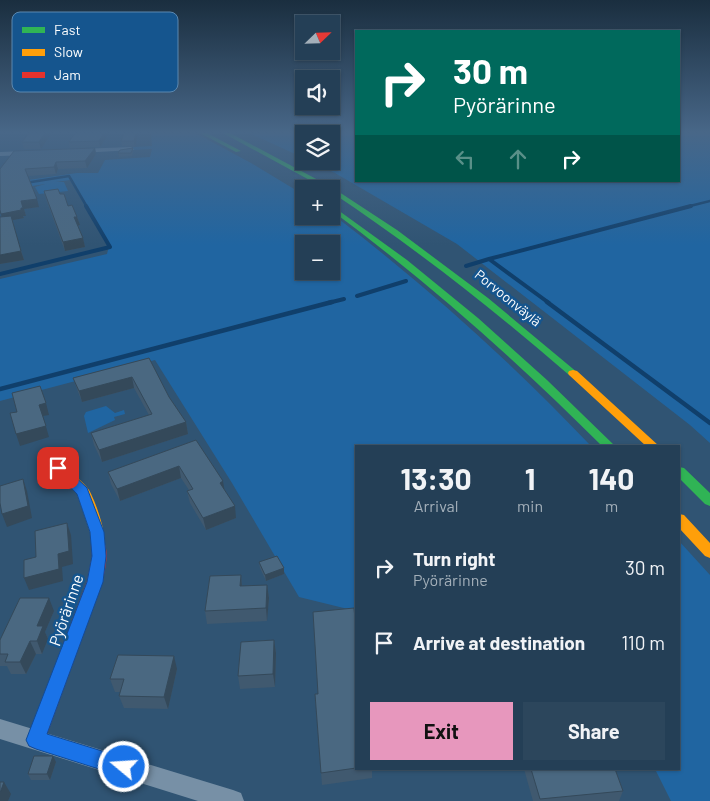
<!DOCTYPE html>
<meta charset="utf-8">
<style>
body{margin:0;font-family:Barlow,sans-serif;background:#2c465c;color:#f1f3f6;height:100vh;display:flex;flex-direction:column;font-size:19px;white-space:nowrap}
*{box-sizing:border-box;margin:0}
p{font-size:16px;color:#a3afb9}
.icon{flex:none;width:28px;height:28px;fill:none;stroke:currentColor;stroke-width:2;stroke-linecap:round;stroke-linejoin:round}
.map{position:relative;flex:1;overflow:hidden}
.panel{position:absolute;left:355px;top:445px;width:325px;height:325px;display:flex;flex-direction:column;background:#243f56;border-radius:0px;box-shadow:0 1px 4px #0004,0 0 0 1px #41586c}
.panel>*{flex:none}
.guide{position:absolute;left:355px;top:30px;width:325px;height:152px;border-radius:0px;box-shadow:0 1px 4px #0004,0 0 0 1px #41586c;background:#00695c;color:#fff;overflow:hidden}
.needle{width:32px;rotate:67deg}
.tools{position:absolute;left:295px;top:15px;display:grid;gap:10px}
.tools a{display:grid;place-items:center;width:45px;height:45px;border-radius:0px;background:#243f56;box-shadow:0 1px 4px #0004,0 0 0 1px #41586c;font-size:25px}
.pin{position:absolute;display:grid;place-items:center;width:42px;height:42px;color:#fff;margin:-21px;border-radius:10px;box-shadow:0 2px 8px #0006}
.me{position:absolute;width:55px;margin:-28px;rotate:288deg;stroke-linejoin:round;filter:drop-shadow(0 0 4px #0008)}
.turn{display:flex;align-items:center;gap:18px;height:105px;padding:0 15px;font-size:22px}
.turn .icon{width:65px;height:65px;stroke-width:2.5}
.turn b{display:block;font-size:35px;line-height:42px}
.lanes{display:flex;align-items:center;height:48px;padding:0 15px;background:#0003;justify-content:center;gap:25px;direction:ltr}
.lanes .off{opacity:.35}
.eta{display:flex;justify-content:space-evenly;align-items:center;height:85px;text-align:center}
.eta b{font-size:30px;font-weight:700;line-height:35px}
.cta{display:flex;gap:10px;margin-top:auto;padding:10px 15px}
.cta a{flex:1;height:58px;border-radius:0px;background:#e797bd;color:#111;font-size:20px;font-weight:700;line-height:58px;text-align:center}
.cta a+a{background:#2c465c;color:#f1f3f6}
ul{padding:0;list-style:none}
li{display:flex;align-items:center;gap:15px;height:75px;padding:0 15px}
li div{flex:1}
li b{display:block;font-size:19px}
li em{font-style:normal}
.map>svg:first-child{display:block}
</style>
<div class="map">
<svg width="710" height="801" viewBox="0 0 710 801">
<rect width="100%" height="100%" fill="#305473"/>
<path fill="#2065a1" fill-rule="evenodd" d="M151 133H193L201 136 251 163 304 195V216H331V215L340 220C430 289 513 364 591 446H356V611L299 597 232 483 155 360 0 401V279L107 254 109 246 70 180 56 182H64L68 191 39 194 35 187 45 184 0 191V184L77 173H98L105 160 150 157 152 149 132 150 133 147 152 146ZM304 244H331V271H304Z
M249 133H356V181H679V133H710V443L690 425 457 244 335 173 310 161H331V134H304V158Z
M106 406 115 413 124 410 125 414 114 417 115 420 88 433 84 416 86 412Z
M679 541 710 575V801H671L655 769H679Z"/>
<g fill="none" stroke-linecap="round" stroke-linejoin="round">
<path stroke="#103f6b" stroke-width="2.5" d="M25 183 69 176 87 207
M686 207 710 201"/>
<path stroke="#103f6b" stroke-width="4" d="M489 259 691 206
M466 266 489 259 549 303
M0 274 110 247 86 206
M357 296 406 281
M328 303 344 299"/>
<path stroke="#103f6b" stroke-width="4.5" d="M547 302 710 423
M0 389 332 302"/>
<path fill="#7790a6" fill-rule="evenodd" d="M131 147 134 149 133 150 79 153 76 151 79 149Z
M0 152 27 151 30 153 27 155 0 156Z
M0 719 233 790 241 793 244 801H198L0 739Z"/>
<path fill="#30b455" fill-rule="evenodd" d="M200 133H207L241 151 236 152Z
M223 133H230L333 188 397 230 488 298 578 373 573 376 569 375C493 309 415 248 331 192V189H326Z
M331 205 407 260 478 318 547 380 615 446H602C517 361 428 282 331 210Z
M679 467 684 468 710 493V506L705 504 679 478Z"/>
<path fill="#ff9f0a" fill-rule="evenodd" d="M573 370 577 371 659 446H646L569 375 568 373 569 371Z
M58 464 63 465C71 473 83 481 89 490 95 500 109 538 103 548L98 549 93 548 90 532 77 494 52 468 53 465Z
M679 514 684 515 710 543V558L705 556 679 528Z"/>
<path fill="#e5322d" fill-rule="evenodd" d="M98 539 103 540C110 552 105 568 103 581L45 740 43 746 36 749 29 746 27 740 87 581 92 556 91 544 93 540Z"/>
</g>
<path fill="#40596f" d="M75 133H109L100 147 70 148 69 142Z
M138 133 135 147 122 146 121 141Z
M51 134 41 149H24L22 142Z
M95 148 96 154 87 168 58 169 56 174 28 176 39 207 24 209 26 216H23L24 218 12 220 24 260 0 264 2 217 0 169Z
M133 148V152L132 156 119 157 118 153Z
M44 191 60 194 68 206 77 217 80 225 78 226 83 238 85 247 65 251 46 199Z
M149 358 169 397 186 422 188 434 102 462 94 445 91 433 149 415 134 388 82 402 77 389 73 378Z
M196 440 225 490 236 518 206 530 190 503 187 491 189 490 181 478 120 501 111 484 108 472Z
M259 562 284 574 266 581 260 568Z
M241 575 242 586 267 585 269 598 267 621 207 624 205 611Z
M54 611 45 632 48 639 42 654H36L26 674H11L7 666H0V640Z
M274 640 276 653 275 687 240 689 238 676Z
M177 669 168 709 124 708 119 696 121 692H115L110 679Z
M316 706 356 769H372V778L322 785Z
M56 762 50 780H31L28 774Z
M403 769H427L403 770Z
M524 769H615L623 791 619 801H533Z"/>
<path fill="#34495a" d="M45 133H50L51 134 41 149 39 142Z
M104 133H109L100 147 99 141Z
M136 133H138L135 147 134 141Z
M95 148 96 154 87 168 85 161Z
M56 162 58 169 56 174 54 167Z
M37 199 39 207 24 209 26 216H23L24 218 3 222 1 214 21 208V201Z
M74 217H77L80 225 76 226Z
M83 238 85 247 65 251 63 242Z
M21 251 24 260 0 264V255Z
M132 377 134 388 82 402 79 391Z
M46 403 49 415 43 416 49 437 20 446 16 434 39 405Z
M186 422 188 434 102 462 99 450Z
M179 466 181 478 120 501 117 489Z
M23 479 27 491 32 518 7 527 2 514Z
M223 481 225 493 220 483Z
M235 506 236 518 206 530 203 518Z
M67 523 71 535 73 564 62 567 63 581 29 590 24 578 58 554Z
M284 568V574L266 581 265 575Z
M241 575 242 588 240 586Z
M267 585 269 598 267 621 266 608Z
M49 598 54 611 45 632 48 639 42 654 37 641V626Z
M274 640 276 653 275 687 273 674Z
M30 641 36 654 26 674 20 662Z
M174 656 177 669 168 709 164 697Z
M53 756 56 762 50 780 47 774Z
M4 782 11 794 8 801H0V793Z"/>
<path fill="#4a6881" stroke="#34495a" d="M29 133H45L39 142H22Z
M75 133H104L99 141 69 142Z
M124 133H136L134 141H121Z
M95 148 85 161 56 162 54 167 25 169 37 199 21 201 23 208H21V210L1 214 0 210V169L14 151Z
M133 148 131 153H118L120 150Z
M58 189 60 194H64L68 206 72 205 77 217H74L83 238 63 242 44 191Z
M11 216 21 251 0 255V217Z
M149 358 169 397 186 422 99 450 91 433 152 414 132 377 79 391 73 378Z
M40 386 46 403 39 405 46 426 16 434 10 413 17 412 12 393Z
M196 440 223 481 220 483 235 506 203 518 187 491 193 489 179 466 117 489 108 472Z
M23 479 28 506 2 514 0 503V486Z
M67 523 69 551 58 554 59 569 24 578V560L36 557 35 531Z
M277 556 284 568 265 575 259 562Z
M241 575 240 586 267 585 266 608 205 611 210 576Z
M20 598H49L37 626H43L37 641H30L20 662H5L8 654H0V640Z
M354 608 356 630V768L321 773 315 694H318L313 612Z
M274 640 273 674 238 676 241 642Z
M118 655 174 656 164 697 119 696 124 679H110Z
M34 756H53L47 774H28Z
M531 769H615L623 791 540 799Z
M0 782H4L0 793Z"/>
<linearGradient id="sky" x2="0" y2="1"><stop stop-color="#1a2e3f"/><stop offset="0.54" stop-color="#486788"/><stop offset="1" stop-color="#486788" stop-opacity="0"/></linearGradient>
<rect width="710" height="245" fill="url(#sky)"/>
<path fill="#1a73e8" stroke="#114b97" d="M58 464 63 465 87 488 104 532 106 556 103 582 47 734 131 760 134 767 131 774 124 777 36 749 29 746 26 740 87 582 92 556 90 532 77 494 52 468Z"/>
<g text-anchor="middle" stroke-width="5" stroke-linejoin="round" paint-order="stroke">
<g font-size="14" fill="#fff" stroke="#15558e">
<text transform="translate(508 298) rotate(39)" y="5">Porvoonväylä</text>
</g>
<g font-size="16" fill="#fff" stroke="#15558e">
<text transform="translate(66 610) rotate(-71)" y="6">Pyörärinne</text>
</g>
</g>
<rect x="12" y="12" width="166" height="80" rx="8" fill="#15558e" stroke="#5b88b0" stroke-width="1"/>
<rect x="22" y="27" width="23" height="6" fill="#30b455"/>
<rect x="22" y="49" width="23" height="7" fill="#ff9f0a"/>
<rect x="22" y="72" width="23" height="6" fill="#e5322d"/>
<g font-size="14" fill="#fff">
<text x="54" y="35">Fast</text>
<text x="54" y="57">Slow</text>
<text x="54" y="80">Jam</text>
</g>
</svg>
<div class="tools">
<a><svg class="needle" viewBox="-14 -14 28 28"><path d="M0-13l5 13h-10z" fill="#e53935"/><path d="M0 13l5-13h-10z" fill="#a3afb9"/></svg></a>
<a><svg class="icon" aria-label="sound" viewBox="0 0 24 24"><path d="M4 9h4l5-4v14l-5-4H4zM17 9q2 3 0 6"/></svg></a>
<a><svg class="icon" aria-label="layers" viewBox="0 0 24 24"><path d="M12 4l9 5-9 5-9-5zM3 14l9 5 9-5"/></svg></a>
<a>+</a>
<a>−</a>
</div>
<div class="pin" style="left:58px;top:468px;background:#d93025"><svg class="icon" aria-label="arrive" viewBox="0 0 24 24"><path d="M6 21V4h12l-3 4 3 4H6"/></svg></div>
<svg class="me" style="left:124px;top:767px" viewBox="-20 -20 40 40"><circle r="17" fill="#1a73e8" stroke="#fff" stroke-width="3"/><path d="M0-11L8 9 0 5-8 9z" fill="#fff"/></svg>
<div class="guide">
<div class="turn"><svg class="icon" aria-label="right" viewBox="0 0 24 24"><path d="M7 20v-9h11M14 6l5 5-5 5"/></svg><div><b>30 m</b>Pyörärinne</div></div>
<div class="lanes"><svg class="icon off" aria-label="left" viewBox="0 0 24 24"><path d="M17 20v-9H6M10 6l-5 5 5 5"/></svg><svg class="icon off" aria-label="ahead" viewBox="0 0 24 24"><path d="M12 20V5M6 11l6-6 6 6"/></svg><svg class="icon" aria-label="right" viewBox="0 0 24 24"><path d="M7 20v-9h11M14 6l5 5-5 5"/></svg></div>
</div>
<section class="panel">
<div class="eta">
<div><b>13:30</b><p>Arrival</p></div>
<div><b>1</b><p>min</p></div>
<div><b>140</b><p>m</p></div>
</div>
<ul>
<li><svg class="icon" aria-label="right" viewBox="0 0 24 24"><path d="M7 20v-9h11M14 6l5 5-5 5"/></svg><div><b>Turn right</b><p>Pyörärinne</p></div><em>30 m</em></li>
<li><svg class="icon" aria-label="arrive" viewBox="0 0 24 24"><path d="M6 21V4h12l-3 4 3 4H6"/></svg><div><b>Arrive at destination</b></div><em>110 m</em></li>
</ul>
<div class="cta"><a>Exit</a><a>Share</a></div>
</section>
</div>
